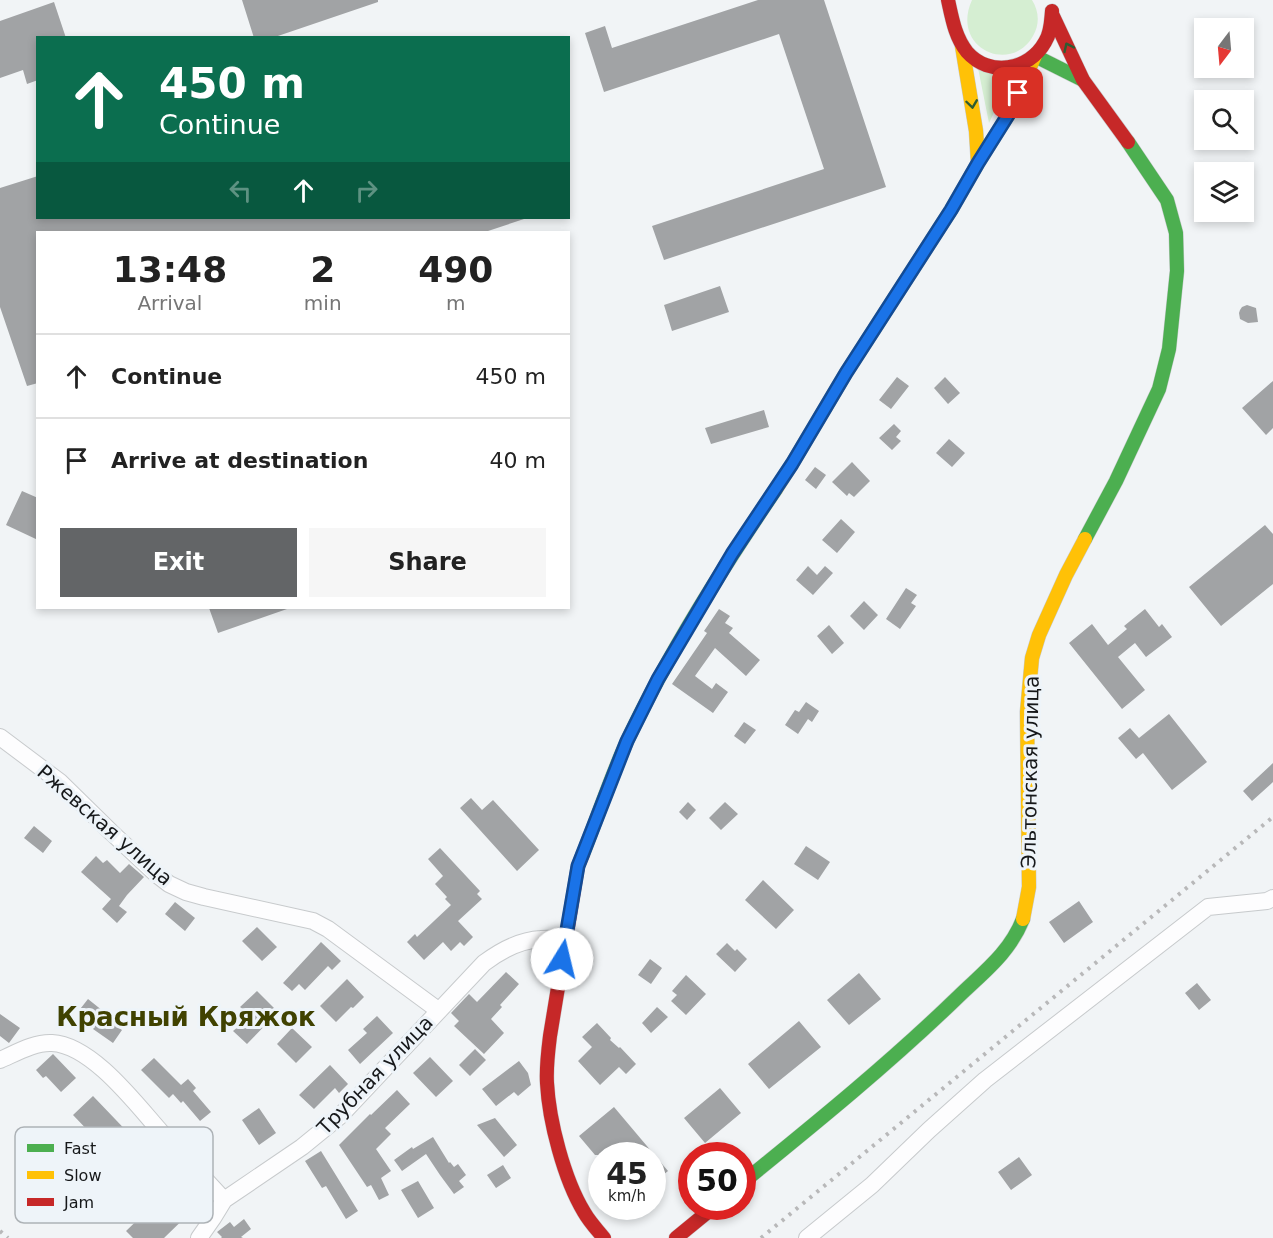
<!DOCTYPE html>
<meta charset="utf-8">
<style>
body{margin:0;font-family:"DejaVu Sans",sans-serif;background:#f6f6f6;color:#222;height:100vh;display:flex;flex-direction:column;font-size:22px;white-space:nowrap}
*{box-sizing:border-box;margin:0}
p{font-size:20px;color:#767676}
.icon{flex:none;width:33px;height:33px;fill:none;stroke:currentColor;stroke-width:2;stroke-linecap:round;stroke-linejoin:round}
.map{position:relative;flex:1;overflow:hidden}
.details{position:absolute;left:36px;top:231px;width:534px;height:378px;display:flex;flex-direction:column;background:#fff;border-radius:0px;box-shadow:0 3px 9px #0003}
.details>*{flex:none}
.top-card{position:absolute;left:36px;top:36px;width:534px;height:183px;border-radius:0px;box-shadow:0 3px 9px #0003;background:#0b6e4f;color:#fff;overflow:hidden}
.needle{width:39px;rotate:196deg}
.fabs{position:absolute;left:1194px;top:18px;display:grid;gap:12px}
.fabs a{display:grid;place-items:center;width:60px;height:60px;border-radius:0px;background:#fff;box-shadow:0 3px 9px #0003;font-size:30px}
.speed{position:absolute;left:588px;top:1142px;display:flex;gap:12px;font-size:30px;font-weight:700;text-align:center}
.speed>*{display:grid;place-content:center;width:78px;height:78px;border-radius:50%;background:#fff;box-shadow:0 3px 9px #0003;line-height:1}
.speed small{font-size:15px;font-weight:400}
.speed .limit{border:9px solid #d22;background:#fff;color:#111}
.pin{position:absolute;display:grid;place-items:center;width:51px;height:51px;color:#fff;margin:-26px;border-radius:12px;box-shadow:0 3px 9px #0006}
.me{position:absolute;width:66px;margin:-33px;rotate:9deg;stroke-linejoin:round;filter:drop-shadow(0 0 4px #0008)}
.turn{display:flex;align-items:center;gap:21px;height:126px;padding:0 24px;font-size:27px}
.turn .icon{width:78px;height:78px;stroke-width:2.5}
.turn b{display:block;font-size:42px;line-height:51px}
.lanes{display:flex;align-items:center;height:57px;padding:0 24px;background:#0003;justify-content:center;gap:30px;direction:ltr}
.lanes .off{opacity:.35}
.eta{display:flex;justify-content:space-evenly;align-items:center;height:102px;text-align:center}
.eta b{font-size:36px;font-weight:700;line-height:42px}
.button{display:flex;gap:12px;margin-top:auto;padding:12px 24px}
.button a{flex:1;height:69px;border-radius:0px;background:#636567;color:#fff;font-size:24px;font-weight:700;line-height:69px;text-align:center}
.button a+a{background:#f6f6f6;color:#222}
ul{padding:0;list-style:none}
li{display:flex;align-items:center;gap:18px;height:84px;padding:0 24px;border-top:2px solid #e0e0e0}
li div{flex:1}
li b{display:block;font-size:22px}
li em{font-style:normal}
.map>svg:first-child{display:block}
</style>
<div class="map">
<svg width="1273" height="1238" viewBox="0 0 1273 1238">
<rect width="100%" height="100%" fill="#f1f4f6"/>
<path fill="#d5eed2" d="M972 0H1032C1039 11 1040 24 1033 36 1011 75 950 48 972 0Z
M978 68 1013 73 989 123Z"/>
<path fill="#a1a3a5" d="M242 0H378V2L272 38H254Z
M758 0H824L886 187 664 260 652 226 824 169 779 34 604 92 585 33 605 26 612 48Z
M54 2 66 38H38V80L27 84 23 70 0 78V21Z
M38 176V218H523L524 219 485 232H38V383L27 386 0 307V188Z
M720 286 729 312 672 331 664 305Z
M1247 305 1256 308 1258 322 1248 323 1240 319 1239 313 1240 310 1242 307Z
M897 377 909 386 891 409 879 400Z
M945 377 960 393 948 404 934 388Z
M1273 381V428L1266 435 1242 408Z
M764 410 769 427 711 444 705 428Z
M894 424 901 431 896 437 901 441 892 450 879 438Z
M949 439 965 453 952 467 936 453Z
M852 462 870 481 854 497 849 493 847 496 832 482Z
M815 467 826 475 816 489 805 480Z
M22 491 38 498V540L6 525Z
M841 519 855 532 837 553 822 540Z
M1265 525 1273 534V584L1221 626 1189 587Z
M808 566 817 575 825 566 833 573 813 595 796 580Z
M906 588 917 595 911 603 916 606 900 629 886 619Z
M864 601 878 615 864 630 850 616Z
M209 608H287V609L218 633Z
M719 609 730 616 725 623 733 628 729 633 760 660 746 676 715 648 695 676 712 689 716 683 728 692 713 713 672 684 707 633 704 631Z
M1145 609 1159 627 1162 624 1172 637 1146 657 1135 643 1118 657 1145 690 1122 709 1069 643 1092 624 1108 645 1127 629 1124 626Z
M829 625 844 643 832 654 817 636Z
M806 702 819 711 812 722 808 719 798 734 785 725 795 710 799 712Z
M1169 714 1207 762 1172 790 1143 753 1136 759 1118 738 1130 728 1139 738Z
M744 722 756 730 745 744 734 736Z
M1273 763V782L1252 801 1243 791Z
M471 798 482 810 493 800 539 850 517 871 460 808Z
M688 802 696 810 687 820 679 812Z
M725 802 738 814 721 830 709 818Z
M34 826 52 841 43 853 24 838Z
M806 846 830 862 818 880 794 864Z
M440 848 480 891 477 894 482 899 458 921 473 937 464 946 460 942 451 951 443 942 424 960 407 942 415 934 417 937 451 905 445 899 447 897 435 884 443 876 428 859Z
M96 856 103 863 107 860 120 873 129 864 144 877 127 895 119 906 127 912 117 923 102 909 111 899 81 872Z
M763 880 794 910 776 929 745 900Z
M1079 901 1093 922 1064 943 1049 922Z
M175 902 195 918 185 931 165 914Z
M257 927 277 947 262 961 242 941Z
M321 942 341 961 332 970 328 966 305 990 299 984 292 991 283 983Z
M727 943 735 951 737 949 747 959 735 972 716 954Z
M650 959 662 968 651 984 638 975Z
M506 972 519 984 500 1005 502 1007 491 1019 504 1033 484 1054 454 1026 459 1021 451 1013 469 994 477 1002Z
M859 973 881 999 849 1025 827 1000Z
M686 975 706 994 686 1015 671 1001 677 995 672 991Z
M347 979 364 997 353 1008 351 1007 336 1022 320 1006Z
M1197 983 1211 1000 1199 1010 1185 993Z
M257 991 278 1012 247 1044 233 1031 238 1027 232 1021 244 1010 240 1007Z
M88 999 103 1011 99 1015 122 1030 113 1043 93 1029 95 1027 77 1013Z
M657 1007 668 1017 651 1033 642 1023Z
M0 1014 20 1028 9 1043 0 1036Z
M377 1016 393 1033 360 1064 348 1050 367 1033 363 1029Z
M799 1021 821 1047 769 1089 748 1064Z
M597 1023 611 1038 610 1040 619 1048 620 1047 636 1064 626 1074 619 1067 600 1085 578 1061 592 1047 582 1037Z
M292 1028 312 1047 296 1063 277 1044Z
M475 1049 486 1060 470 1076 459 1065Z
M53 1054 76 1078 61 1092 46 1076 43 1078 36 1070Z
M430 1057 453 1081 436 1097 413 1073Z
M154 1058 181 1085 188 1079 196 1088 193 1091 211 1112 200 1121 183 1101 181 1103 173 1094 169 1098 141 1070Z
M519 1061 528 1073 531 1085 518 1096 514 1092 496 1106 482 1089Z
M330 1065 348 1084 339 1093 335 1088 314 1109 299 1095Z
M720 1088 741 1113 705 1143 684 1118Z
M397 1090 410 1104 385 1128 391 1134 376 1149 391 1171 381 1178 389 1195 379 1200 371 1185 367 1187 339 1145 370 1114 371 1115Z
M93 1096 160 1166 140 1185 73 1115Z
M614 1107 668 1171 652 1184V1155H595L579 1136Z
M259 1108 276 1133 259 1145 242 1120Z
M495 1118 517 1145 504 1157 477 1125Z
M433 1137 449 1163 450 1162 454 1167 458 1164 466 1175 459 1181 464 1187 454 1194 440 1175 426 1154 402 1171 394 1160 412 1147 413 1149Z
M321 1151 358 1211 346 1219 326 1186 322 1188 305 1161Z
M1019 1157 1032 1175 1011 1190 998 1172Z
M503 1165 511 1178 496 1188 487 1175Z
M418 1181 434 1208 418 1218 401 1190Z
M177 1182 199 1204 164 1238H133L126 1231Z
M244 1219 251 1229 241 1237 243 1238H221L222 1237 217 1232 230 1222 234 1227Z"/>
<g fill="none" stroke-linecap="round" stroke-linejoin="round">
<g stroke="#c7cacc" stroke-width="18">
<path id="street" d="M0 737 60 782 111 832 156 874 169 884 186 892 204 897 313 921 328 929 438 1010
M0 1060C16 1053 35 1042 52 1043 92 1045 136 1104 161 1132 182 1155 203 1177 224 1200
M199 1238 213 1218 224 1200 302 1147 340 1116 484 963C500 951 520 940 541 939 549 938 557 939 565 940
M807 1238 872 1185 929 1130 985 1080 1208 907 1267 901 1273 898"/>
</g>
<g stroke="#c7cacc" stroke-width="15">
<path id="fast" d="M1035 56 1083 80
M1085 539 1116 481 1159 389 1169 349 1177 271 1176 233 1167 200 1128 142
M583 854C598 816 611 776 628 739 669 652 722 569 776 489
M742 1183C816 1123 891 1062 960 995 985 971 1010 952 1023 919"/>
</g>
<g stroke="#c7cacc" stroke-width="15">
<path id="slow" d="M962 46 976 131 978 163
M776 489 792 464 846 373 951 210 978 163 1010 112 1035 56
M1023 919 1029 887 1027 712 1032 658 1039 635 1066 575 1085 539"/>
</g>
<g stroke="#c7cacc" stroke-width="15">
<path id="jam" d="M948 0C952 18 955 37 967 52 989 77 1029 71 1045 42 1051 33 1051 22 1052 11
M1052 14 1083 80 1128 142
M583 854 578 866 550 1036C548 1052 546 1067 547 1083 549 1121 564 1179 584 1212 589 1221 597 1230 604 1238
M676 1238 715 1206"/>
</g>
<use href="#street" stroke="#fdfdfe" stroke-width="16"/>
<use href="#fast" stroke="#4caf50" stroke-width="14"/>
<use href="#slow" stroke="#ffc107" stroke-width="14"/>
<use href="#jam" stroke="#c62828" stroke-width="14"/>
<path stroke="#b8b8b9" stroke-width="4" stroke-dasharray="3 6" stroke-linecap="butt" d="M0 1231 8 1238
M761 1238 1273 817"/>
</g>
<defs><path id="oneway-chevron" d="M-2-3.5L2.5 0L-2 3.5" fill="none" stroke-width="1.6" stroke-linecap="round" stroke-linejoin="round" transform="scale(1.5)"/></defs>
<g stroke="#2e5c32">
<use href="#oneway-chevron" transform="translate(1068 47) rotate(-115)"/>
<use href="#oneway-chevron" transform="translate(972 104) rotate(82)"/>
</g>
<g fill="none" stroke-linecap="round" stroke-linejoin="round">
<g stroke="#114b97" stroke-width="15">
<path id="route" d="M562 959 578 866 627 741 658 679 732 554 792 464 846 373 951 210 978 163 1010 112 1018 93"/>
</g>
<use href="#route" stroke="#1a73e8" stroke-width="10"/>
</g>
<g text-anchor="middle" stroke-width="6" stroke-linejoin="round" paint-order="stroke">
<g font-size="20" fill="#16181a" stroke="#eef4f9">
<text transform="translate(1030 772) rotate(-89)" y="7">Эльтонская улица</text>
<text transform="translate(105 825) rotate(41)" y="7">Ржевская улица</text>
<text transform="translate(375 1075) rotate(-46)" y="7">Трубная улица</text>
</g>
<g font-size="26" font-weight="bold" fill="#404201" stroke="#eef4f9">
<text x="186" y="1026">Красный Кряжок</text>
</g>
</g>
<rect x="15" y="1127" width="198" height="96" rx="9" fill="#eef4f9" stroke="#adb2b6" stroke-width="1.5"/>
<rect x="27" y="1144" width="27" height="8" fill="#4caf50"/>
<rect x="27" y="1171" width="27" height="8" fill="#ffc107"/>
<rect x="27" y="1198" width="27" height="8" fill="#c62828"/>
<g font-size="16" fill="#16181a">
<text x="64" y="1154">Fast</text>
<text x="64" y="1181">Slow</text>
<text x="64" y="1208">Jam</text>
</g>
</svg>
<div class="fabs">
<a><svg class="needle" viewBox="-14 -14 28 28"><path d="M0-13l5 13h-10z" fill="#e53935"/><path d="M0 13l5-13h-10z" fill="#767676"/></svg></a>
<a><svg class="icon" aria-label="search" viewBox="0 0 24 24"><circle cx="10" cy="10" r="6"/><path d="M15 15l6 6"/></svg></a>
<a><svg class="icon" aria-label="layers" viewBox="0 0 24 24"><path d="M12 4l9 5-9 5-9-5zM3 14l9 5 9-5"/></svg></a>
</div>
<div class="speed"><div>45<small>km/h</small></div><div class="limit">50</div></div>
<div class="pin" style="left:1018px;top:93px;background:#d93025"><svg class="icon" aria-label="arrive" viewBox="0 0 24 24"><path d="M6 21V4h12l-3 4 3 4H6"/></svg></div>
<svg class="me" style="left:562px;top:959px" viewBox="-20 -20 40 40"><circle r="19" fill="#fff"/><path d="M0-13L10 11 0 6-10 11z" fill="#1a73e8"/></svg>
<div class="top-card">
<div class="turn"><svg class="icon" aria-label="ahead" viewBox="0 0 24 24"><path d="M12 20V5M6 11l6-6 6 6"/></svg><div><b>450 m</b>Continue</div></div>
<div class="lanes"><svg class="icon off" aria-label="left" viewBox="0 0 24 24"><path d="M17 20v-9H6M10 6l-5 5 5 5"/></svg><svg class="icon" aria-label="ahead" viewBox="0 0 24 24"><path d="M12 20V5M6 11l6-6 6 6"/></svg><svg class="icon off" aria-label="right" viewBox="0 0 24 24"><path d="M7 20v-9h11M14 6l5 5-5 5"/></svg></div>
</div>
<section class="details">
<div class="eta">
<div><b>13:48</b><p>Arrival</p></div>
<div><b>2</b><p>min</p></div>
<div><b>490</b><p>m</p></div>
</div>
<ul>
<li><svg class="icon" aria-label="ahead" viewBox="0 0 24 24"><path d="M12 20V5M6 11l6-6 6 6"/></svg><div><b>Continue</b></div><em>450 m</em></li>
<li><svg class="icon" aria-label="arrive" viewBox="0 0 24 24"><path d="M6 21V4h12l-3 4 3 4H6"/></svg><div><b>Arrive at destination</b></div><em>40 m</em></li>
</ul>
<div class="button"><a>Exit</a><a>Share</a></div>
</section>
</div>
